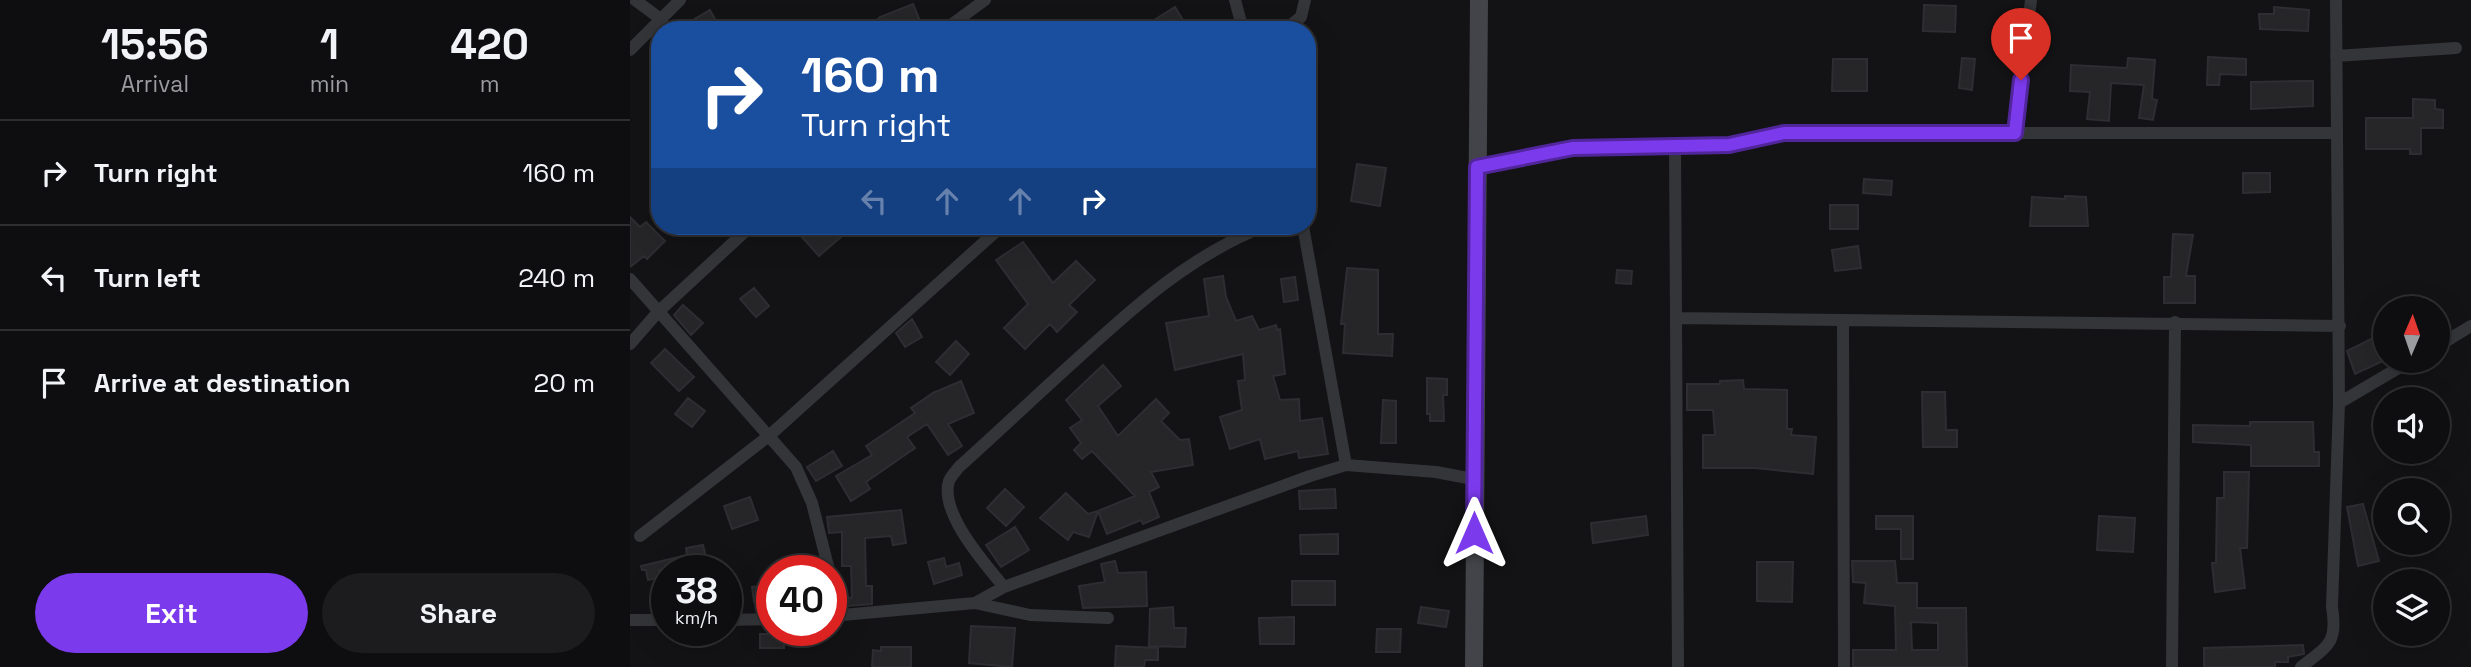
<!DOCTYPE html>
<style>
body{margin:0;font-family:"Space Grotesk",sans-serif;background:#1c1c1e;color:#f1f3f6;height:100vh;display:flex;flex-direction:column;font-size:26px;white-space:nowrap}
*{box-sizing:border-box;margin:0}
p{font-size:23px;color:#9b9c9f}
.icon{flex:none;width:38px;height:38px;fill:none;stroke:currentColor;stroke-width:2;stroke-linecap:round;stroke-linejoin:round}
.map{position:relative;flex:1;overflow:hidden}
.drawer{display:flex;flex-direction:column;background:#0e0e10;width:630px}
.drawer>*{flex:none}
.top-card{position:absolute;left:21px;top:21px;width:665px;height:214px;border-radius:28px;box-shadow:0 7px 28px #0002,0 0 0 2px #2e2e30;background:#1a4fa0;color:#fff;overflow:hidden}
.needle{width:46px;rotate:2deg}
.controls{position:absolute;left:1743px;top:296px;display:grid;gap:14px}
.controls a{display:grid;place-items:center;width:77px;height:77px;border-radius:50%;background:#0e0e10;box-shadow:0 7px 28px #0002,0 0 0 2px #2e2e30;font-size:35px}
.speed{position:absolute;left:21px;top:555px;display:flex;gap:14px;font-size:35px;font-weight:700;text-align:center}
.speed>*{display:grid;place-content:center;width:91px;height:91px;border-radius:50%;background:#0e0e10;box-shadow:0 7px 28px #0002,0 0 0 2px #2e2e30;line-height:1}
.speed small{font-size:18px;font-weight:400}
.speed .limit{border:10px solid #d22;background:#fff;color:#111}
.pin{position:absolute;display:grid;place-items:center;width:60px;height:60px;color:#fff;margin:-72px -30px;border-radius:50% 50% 50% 0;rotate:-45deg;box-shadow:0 0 7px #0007}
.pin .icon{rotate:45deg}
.me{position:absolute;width:77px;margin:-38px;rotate:0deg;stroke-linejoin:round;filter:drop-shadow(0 0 5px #0008)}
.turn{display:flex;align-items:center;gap:24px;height:147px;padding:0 35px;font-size:32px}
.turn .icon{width:91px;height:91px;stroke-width:2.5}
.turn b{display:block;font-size:49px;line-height:60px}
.lanes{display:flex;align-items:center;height:66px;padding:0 35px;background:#0003;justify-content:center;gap:35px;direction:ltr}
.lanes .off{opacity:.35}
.eta{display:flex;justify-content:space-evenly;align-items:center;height:119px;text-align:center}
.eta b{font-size:42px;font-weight:700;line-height:49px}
.button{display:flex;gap:14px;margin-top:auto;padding:14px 35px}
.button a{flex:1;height:80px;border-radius:42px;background:#7c3aed;color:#fff;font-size:28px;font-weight:700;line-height:80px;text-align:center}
.button a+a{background:#1c1c1e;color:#f1f3f6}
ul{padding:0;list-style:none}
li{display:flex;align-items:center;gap:21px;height:105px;padding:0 35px;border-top:2px solid #2e2e30}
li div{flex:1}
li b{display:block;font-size:26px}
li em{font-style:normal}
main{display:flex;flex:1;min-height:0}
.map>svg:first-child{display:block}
</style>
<main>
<section class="drawer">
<div class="eta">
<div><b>15:56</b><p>Arrival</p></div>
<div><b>1</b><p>min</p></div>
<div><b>420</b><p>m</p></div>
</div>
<ul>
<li><svg class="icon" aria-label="right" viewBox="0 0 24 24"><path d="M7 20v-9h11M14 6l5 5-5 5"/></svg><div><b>Turn right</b></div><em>160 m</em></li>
<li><svg class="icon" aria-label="left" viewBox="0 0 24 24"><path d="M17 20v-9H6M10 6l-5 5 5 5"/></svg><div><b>Turn left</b></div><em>240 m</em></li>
<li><svg class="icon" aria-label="arrive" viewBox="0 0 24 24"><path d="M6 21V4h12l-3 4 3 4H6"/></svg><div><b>Arrive at destination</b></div><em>20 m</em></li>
</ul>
<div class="button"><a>Exit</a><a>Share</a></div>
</section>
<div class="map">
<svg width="1841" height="667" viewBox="0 0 1841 667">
<rect width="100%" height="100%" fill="#131315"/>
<path fill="#262629" stroke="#2e2d31" stroke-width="2" fill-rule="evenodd" d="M283 4 290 21 277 26 279 30H235L250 17Z
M1294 5 1326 6 1325 32 1293 31Z
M545 7 559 30H526L521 22Z
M1644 7 1679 10 1678 31 1630 29 1629 14H1644Z
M80 10 91 30H46Z
M1578 57 1616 59V75L1590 74 1589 85H1577Z
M1332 58 1345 59 1342 90 1329 88Z
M1498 58 1525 60 1522 99 1527 100 1523 120 1509 118 1514 85 1481 83 1479 121 1457 119 1460 92 1440 91 1441 65 1497 68Z
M1203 59H1237V91H1202Z
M1670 81H1683V106L1621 109V82Z
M1783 99 1805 100V109L1813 110V128H1791V154H1780V149H1736V118H1783Z
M727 164 756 168 750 206 721 201Z
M1613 173H1640V192L1613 193Z
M1234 179 1262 181 1261 195 1233 193Z
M1435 196 1456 197 1458 226H1400L1402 197 1435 199Z
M1200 205H1228V229H1200Z
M0 217 10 227 16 222 35 241 17 259 14 256 0 267Z
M182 226H201L211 237 189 256 171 236Z
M1543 234 1563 235 1556 276H1565V303H1534V277H1541Z
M393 242 423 283 446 261 465 280 439 305 447 312 427 332 420 324 395 349 374 328 398 304 366 260Z
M1228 246 1231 268 1205 271 1202 250Z
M717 268 748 270V334H763L762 356 713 353 715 324H711Z
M987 270 1002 271 1001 284 986 283Z
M593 276 596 297 606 321 622 316 629 330 646 325 647 330 650 329 655 374 643 376 650 400 669 399 670 421 692 418 698 454 669 458 668 451 635 459 630 439 600 449 590 417 612 410 608 381 615 380 613 354 545 370 536 323 579 316 574 279Z
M665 277 668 300 654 302 651 279Z
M124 288 139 306 126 317 110 299Z
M53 305 73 323 61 335 44 315Z
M282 319 292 337 275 347 266 333Z
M1755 332V360L1725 374 1717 351Z
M326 341 339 354 320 375 306 362Z
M35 349 64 377 49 391 21 363Z
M473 365 491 386 468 406 488 436 526 399 539 413 531 421 550 440 559 439 563 465 521 472 529 487 519 492 529 517 513 524 511 520 477 534 468 511 505 496 462 451 452 459 444 450 451 443 440 428 452 420 436 400Z
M797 378 817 379V395H813L814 421H800V414H797Z
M1113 380 1114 389 1157 390V429H1162L1161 435 1186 437 1183 474 1125 468H1073V435H1085L1083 410H1057V384H1090V381Z
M331 381 344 413 318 424 332 446 318 455 297 424 277 437 285 448 236 482 240 489 221 501 206 476 242 455 236 446 285 413 281 408 303 393Z
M1292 392H1315L1316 430H1327V447H1293Z
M58 398 75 411 62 427 45 414Z
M753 400 766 401V443H751Z
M1620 422H1683L1684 452H1689V466H1621V445L1563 442V425L1620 426Z
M203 451 212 466 186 481 177 467Z
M1594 472H1619L1617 548H1610L1615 588 1585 592 1582 563H1586L1587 498H1594Z
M375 489 394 507 376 526 357 508Z
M705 489 706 508 670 509 669 491Z
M436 493 458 514 468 511 459 537 443 532 438 540 410 518Z
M120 497 128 520 102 529 94 506Z
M1733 504 1749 561 1728 566 1717 507Z
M271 510 276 543 263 545 261 536 235 538 236 586H242V604L217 606V597L222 598 221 566H212V532L199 533 197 517Z
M1016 516 1018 535 963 543 961 523Z
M1246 516H1283V559H1271V529H1246Z
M1469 516 1505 518 1503 552 1467 550Z
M385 527 399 550 371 567 356 545Z
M708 534V554H671L670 535Z
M73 545 78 565 71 566 72 570H29L30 577 18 580 16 570H12L11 566 57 555 56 548Z
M314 558 316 567 329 563 332 575 304 584 298 562Z
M485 561 488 573 516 572 517 606 453 608 449 586 475 582 471 564Z
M1222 561H1265L1267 583H1287V608H1336L1337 667H1223V650H1266L1265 606 1234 603 1236 583 1223 582ZM1281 622 1308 623V650H1282Z
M1127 562H1163L1162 602 1127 601Z
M662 581H705V605H662Z
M142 585V600L124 602 122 587Z
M543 607 544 628H556L555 647 519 646 520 609Z
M791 607 819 611 816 627 788 623Z
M664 617V644H630L629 618Z
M341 626 385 628 382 667 339 663Z
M747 629H771L770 652H746Z
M130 634H154V648H130Z
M1673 645 1674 654 1658 657V662H1645V667H1574V648Z
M486 646 528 648V660H515L514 667H485Z
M251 647H281V667H242L243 650 251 651Z"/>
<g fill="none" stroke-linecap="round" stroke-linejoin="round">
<path stroke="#343539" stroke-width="12" d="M5 0 32 20
M605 0 613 30
M1706 0 1709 403
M314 30 355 0
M654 30 671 17 675 0
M0 50 50 0
M1706 56 1826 48
M1385 133 1401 0
M1045 146 1048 667
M847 167 943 148 1099 145 1154 133H1707
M673 226 716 465
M0 279 166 467 182 503 199 570
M1046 318 1710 326
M1213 320 1214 667
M0 344 28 312 121 226
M1808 346 1841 326
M10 536 140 435 372 226
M201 578 210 615
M374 587C356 565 309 513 319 481 321 476 326 471 329 467 369 431 408 394 448 358 506 305 561 255 635 226
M345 603 400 615 478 618
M201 616 345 603 374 587 680 476 716 465 806 472 843 479
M0 620H37
M96 620 142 619
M1542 667 1545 322
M1671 667C1698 646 1708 643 1702 607L1709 403 1782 360"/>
<path stroke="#434449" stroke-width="18" d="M844 667 849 0"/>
</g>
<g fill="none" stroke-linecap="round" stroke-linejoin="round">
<g stroke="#51269a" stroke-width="18">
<path id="route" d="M844 533 847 167 943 148 1099 145 1154 133H1385L1391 80"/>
</g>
<use href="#route" stroke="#7c3aed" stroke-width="12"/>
</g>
</svg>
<div class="controls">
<a><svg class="needle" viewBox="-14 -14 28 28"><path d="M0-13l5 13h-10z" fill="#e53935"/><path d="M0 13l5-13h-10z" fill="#9b9c9f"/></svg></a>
<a><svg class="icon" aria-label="sound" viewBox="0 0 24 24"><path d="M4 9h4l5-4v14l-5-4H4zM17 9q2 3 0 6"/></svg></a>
<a><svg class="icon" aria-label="search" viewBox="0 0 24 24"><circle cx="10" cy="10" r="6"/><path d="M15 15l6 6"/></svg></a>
<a><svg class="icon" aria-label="layers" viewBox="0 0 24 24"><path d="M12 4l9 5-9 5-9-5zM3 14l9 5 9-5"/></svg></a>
</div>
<div class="speed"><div>38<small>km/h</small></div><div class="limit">40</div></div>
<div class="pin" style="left:1391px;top:80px;background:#d93025"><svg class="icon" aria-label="arrive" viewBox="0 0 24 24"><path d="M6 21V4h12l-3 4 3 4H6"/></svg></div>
<svg class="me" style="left:844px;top:533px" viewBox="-20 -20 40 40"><path d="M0-17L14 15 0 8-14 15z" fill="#7c3aed" stroke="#fff" stroke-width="4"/></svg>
<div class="top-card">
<div class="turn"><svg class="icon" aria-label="right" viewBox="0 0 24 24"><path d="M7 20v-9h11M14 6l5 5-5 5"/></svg><div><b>160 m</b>Turn right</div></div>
<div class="lanes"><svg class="icon off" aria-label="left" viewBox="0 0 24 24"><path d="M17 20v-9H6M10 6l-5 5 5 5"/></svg><svg class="icon off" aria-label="ahead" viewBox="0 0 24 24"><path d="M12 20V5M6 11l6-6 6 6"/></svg><svg class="icon off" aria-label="ahead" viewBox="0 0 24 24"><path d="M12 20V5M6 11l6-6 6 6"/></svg><svg class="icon" aria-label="right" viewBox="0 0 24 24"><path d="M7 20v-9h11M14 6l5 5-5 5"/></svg></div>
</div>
</div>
</main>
